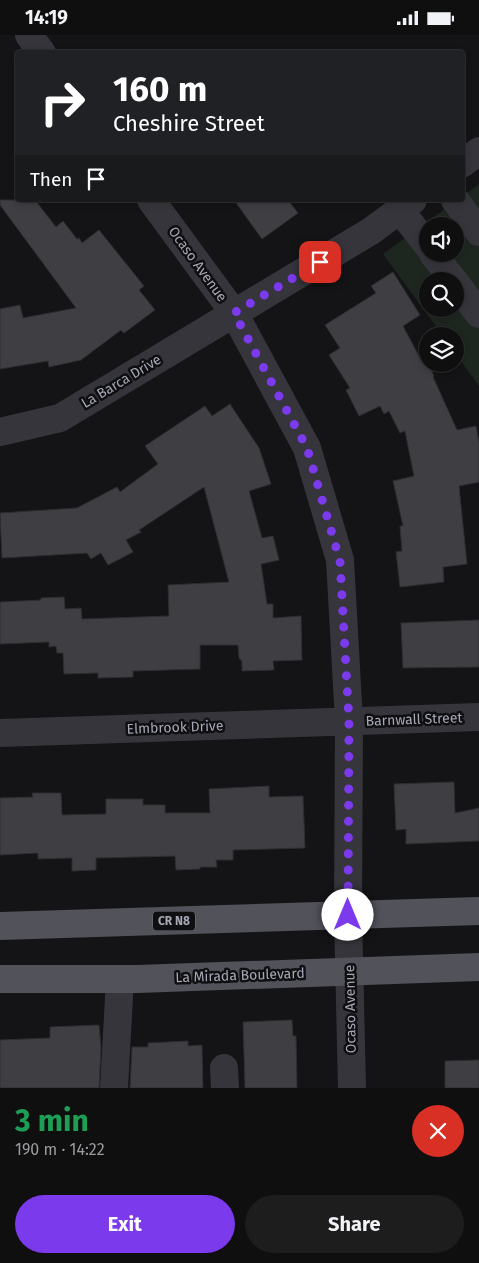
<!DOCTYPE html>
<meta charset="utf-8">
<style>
body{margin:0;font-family:"Fira Sans",sans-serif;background:#1d1d1e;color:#f1f3f6;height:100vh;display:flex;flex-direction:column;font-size:19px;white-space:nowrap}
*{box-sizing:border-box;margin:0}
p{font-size:16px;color:#9b9c9f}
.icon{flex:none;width:28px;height:28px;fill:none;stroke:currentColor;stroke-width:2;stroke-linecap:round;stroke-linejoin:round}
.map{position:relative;height:1053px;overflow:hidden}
.sheet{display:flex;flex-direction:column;background:#0f0f10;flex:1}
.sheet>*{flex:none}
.guide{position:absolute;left:15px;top:15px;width:450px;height:152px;border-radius:5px;box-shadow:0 2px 8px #0003,0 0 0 1px #2f2f30;background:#202124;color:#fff;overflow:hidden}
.tools{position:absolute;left:419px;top:182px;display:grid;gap:10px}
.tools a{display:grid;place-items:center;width:45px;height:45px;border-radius:50%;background:#0f0f10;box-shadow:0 2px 8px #0003,0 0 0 1px #2f2f30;font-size:25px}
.pin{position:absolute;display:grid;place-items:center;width:42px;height:42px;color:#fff;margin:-21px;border-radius:10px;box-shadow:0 2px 8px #0006}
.me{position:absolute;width:55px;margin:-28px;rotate:0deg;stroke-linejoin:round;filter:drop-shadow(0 0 4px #0008)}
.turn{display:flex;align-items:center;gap:18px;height:105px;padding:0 15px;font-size:22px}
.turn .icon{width:65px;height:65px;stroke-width:2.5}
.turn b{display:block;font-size:35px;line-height:42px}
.then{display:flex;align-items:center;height:48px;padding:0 15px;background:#0003;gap:10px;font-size:19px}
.round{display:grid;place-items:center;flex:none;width:52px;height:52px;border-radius:26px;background:#1d1d1e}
.headline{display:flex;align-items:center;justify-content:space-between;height:85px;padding:0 15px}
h1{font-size:30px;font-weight:700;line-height:38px;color:#1e9e55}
.button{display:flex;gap:10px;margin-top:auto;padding:10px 15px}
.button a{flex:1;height:58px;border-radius:30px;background:#7c3aed;color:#fff;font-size:20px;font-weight:700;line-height:58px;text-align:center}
.button a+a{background:#1d1d1e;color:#f1f3f6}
.status{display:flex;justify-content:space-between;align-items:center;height:35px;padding:0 25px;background:#0f0f10;direction:ltr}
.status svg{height:14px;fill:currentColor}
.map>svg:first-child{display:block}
</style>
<div class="status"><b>14:19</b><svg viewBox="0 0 49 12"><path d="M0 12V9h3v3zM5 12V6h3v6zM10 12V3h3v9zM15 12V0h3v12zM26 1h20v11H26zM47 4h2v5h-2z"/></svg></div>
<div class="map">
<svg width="479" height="1053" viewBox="0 0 479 1053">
<rect width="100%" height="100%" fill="#141416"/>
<path fill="#1e2620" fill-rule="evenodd" d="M479 149V351L455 318V301H443L383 219ZM428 191H455V219H428ZM428 246H455V274H428Z"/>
<path fill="#3e3e43" stroke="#2e2e32" d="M0 165H35L56 192 63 186 77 204 79 203 82 208 99 195 144 251 139 255 155 275 124 298 121 295 81 325 49 332 48 326 0 334V274L20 270 23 283 76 273 0 170Z
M234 165H288L298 178 262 204Z
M393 237 420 280 403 291 421 325 426 323 434 341 433 342 457 395 476 391 479 407V447L459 451 467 529 443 532 444 547 400 552 396 517 402 516 400 491H403L393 446 414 441 405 396 400 398 389 376 384 379 380 371 359 381 346 355 350 353 329 320 340 313 325 290 376 258 371 251Z
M230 369 259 413 271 449 249 456 262 503 273 501 279 525 261 529 267 569H273V583L301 581 302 625 273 626 274 635 242 636V626L239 623 238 610H200V634L133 636V642L98 643V638L64 639 63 618H57L56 611 49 612V607L0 609V567L41 565V563L64 562 65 574 81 573 82 584 169 581 168 550 229 547 204 452 139 495 141 497 126 505 133 517 108 530 101 518 91 524 87 518 2 523 0 478 77 473 117 452 120 457 158 429 145 411 205 371 212 381Z
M479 585V632L403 633 401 588Z
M454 747 455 778 479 773V806L406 809V794L396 795 394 749Z
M269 751V762L303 761 305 813 233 815V825H216L217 832H200V834L176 835 175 821 96 823V835L72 836V823L38 824V818L0 820V763L33 762 32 758H61L62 780 106 779V764H143V770H165V778H210L209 754Z
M292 985 293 1001H296L297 1053H245L243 987Z
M99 990 101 1013 99 1053H0V1005L50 1003V992Z
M188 1006V1011L202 1010 203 1053H130L132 1012H148V1008Z
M479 1025V1053H445V1026Z"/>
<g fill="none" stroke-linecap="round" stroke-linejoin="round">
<path stroke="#35353b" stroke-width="28" d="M29 0 42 18
M462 129 479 116
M151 165 234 278 307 413 340 525 349 686 348 880 352 1053
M455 165 479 197
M400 175 428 211
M433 219 454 246
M455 247 479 279
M0 397 60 383 371 196 413 165
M0 698 479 682
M224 1033 225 1053
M114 1053 120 944"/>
<path stroke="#51525a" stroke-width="28" d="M0 891 479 876
M0 944H138L479 932"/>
</g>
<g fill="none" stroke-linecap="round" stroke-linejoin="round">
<path stroke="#7c3aed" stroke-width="9" stroke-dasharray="0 16.2" d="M320 227 234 278 307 413 340 526 349 686 348 880"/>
</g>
<g text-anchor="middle" stroke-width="5" stroke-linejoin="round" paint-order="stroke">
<rect fill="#0f0f11" stroke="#797a84" stroke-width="1" x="153" y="876.5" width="42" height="19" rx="4"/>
<g font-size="12" font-weight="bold" fill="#a6a8b6">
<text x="174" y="890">CR N8</text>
</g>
<g font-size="14" fill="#a6a8b6" stroke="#0f0f11">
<text transform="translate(198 229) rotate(54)" y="5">Ocaso Avenue</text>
<text transform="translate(121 346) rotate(-31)" y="5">La Barca Drive</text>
<text transform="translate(414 684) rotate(-2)" y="5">Barnwall Street</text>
<text transform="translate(175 692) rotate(-2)" y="5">Elmbrook Drive</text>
<text transform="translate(240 940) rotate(-2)" y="5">La Mirada Boulevard</text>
<text transform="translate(350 974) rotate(-91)" y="5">Ocaso Avenue</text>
</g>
</g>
</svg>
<div class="tools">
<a><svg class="icon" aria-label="sound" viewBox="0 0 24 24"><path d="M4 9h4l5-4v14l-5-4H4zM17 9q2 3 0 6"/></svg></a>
<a><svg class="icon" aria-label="search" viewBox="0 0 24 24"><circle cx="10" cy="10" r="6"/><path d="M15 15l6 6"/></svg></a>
<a><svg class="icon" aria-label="layers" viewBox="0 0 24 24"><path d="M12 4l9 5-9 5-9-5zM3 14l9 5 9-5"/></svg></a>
</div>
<div class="pin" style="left:320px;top:227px;background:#d93025"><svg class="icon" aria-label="arrive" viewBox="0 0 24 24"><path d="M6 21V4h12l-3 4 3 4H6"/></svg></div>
<svg class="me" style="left:348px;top:880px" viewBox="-20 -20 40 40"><circle r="19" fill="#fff"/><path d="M0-13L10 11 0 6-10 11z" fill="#7c3aed"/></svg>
<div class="guide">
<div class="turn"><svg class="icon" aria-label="right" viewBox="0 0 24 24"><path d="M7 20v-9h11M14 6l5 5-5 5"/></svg><div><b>160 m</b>Cheshire Street</div></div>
<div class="then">Then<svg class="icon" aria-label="arrive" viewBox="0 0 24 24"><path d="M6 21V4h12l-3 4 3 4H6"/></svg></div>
</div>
</div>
<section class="sheet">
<div class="headline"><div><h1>3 min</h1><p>190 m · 14:22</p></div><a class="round" style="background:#d93025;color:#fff"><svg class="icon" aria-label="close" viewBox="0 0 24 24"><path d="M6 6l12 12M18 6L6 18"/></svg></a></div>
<div class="button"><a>Exit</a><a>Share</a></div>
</section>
